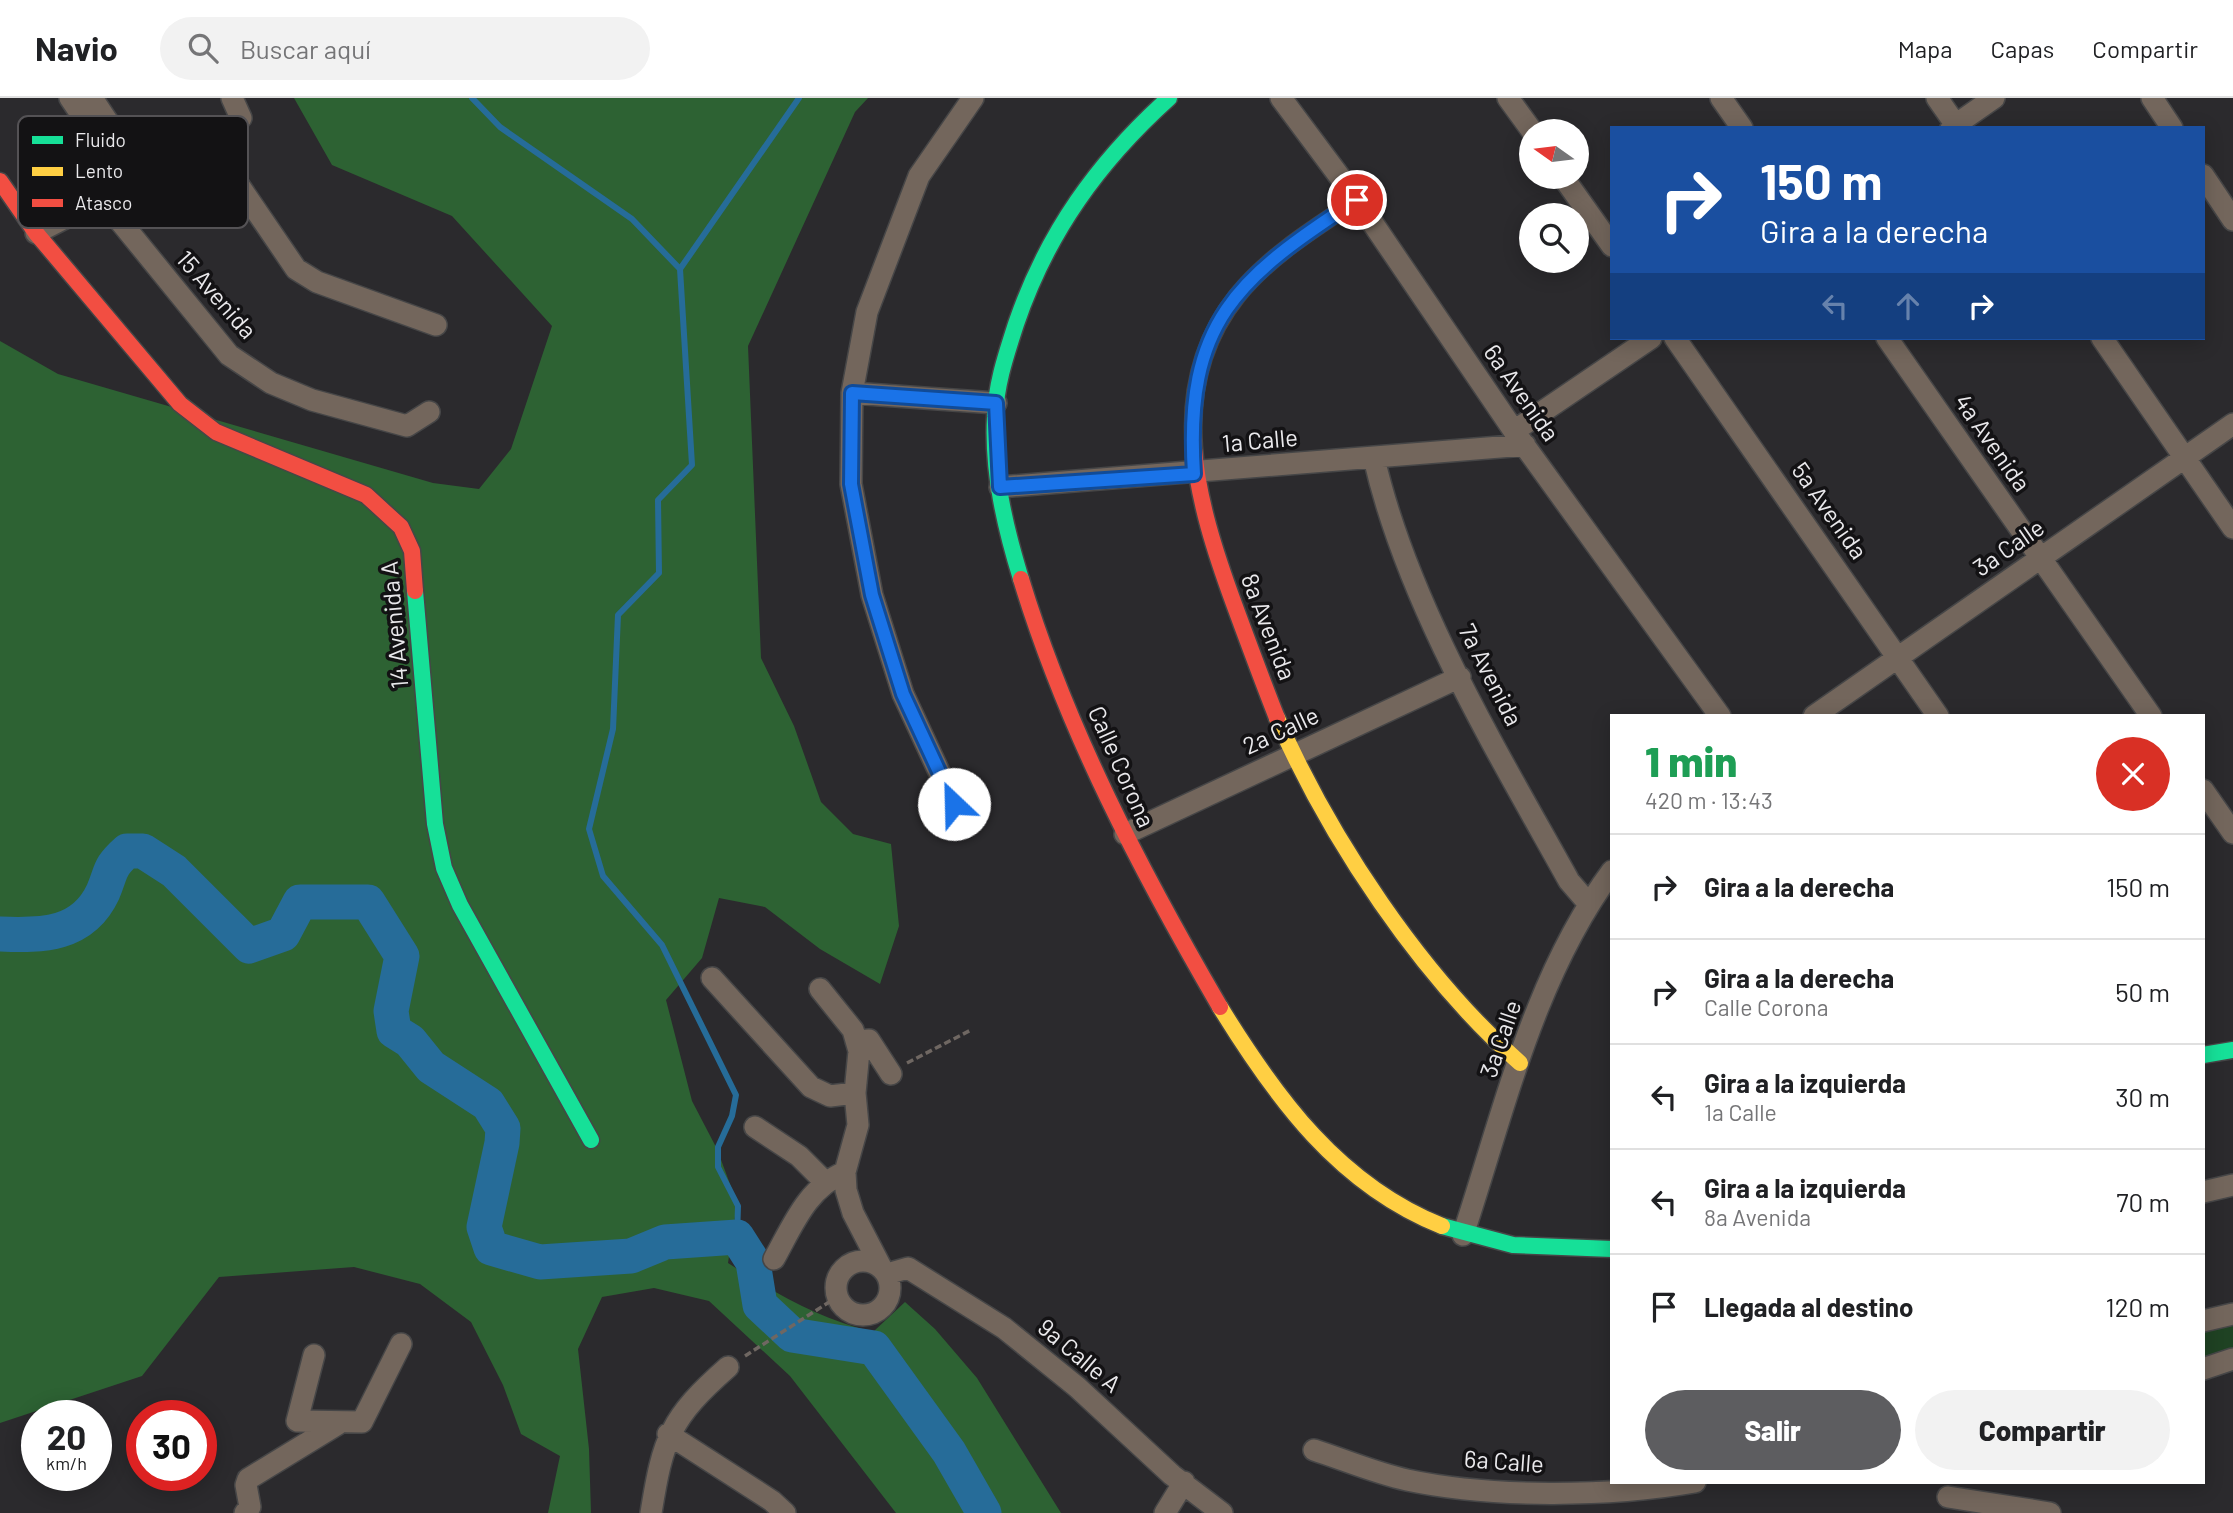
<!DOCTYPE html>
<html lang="es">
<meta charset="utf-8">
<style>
body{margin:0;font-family:Barlow,sans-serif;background:#f2f2f2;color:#202124;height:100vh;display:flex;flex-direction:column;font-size:26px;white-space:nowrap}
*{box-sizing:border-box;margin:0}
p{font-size:23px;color:#757577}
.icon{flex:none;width:38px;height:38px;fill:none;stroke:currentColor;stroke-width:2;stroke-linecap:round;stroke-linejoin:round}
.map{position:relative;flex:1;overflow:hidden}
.drawer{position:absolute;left:1610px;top:616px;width:595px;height:770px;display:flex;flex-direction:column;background:#fff;border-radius:0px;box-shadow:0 4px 18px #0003}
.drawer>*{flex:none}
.guide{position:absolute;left:1610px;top:28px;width:595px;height:214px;border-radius:0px;box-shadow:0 4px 18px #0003;background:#1a4fa0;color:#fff;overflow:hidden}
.needle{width:46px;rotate:284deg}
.buttons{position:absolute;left:1519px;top:21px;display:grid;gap:14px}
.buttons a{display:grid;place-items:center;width:70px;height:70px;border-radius:50%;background:#fff;box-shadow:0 4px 18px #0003;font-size:35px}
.speed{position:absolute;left:21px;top:1302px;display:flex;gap:14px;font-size:35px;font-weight:700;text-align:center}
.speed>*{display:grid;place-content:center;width:91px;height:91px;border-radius:50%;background:#fff;box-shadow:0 4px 18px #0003;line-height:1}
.speed small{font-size:18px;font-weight:400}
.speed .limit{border:10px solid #d22;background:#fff;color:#111}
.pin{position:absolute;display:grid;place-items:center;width:60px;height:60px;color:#fff;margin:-30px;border:4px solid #fff;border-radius:50%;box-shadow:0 2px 7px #0007}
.me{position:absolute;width:77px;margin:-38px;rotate:336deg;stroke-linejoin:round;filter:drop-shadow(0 0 5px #0008)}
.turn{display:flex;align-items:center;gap:24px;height:147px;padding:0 35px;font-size:32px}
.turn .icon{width:91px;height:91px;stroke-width:2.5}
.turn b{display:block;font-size:49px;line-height:60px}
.lanes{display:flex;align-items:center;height:66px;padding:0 35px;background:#0003;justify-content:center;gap:35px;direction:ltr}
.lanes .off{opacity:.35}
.round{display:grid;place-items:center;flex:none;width:74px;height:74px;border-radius:37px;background:#f2f2f2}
.head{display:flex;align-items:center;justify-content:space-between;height:119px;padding:0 35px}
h1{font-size:42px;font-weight:800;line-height:52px;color:#1e9e55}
.primary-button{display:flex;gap:14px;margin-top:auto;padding:14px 35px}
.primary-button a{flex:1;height:80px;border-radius:42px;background:#5d5d60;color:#fff;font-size:28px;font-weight:800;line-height:80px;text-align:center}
.primary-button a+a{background:#f2f2f2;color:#202124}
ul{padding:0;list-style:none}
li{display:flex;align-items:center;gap:21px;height:105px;padding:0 35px;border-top:2px solid #e0e0e0}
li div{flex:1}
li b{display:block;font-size:26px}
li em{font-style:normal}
header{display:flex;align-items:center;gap:42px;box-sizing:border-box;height:98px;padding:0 35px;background:#fff;border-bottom:2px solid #e0e0e0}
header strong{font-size:33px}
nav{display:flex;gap:38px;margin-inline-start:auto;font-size:24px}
.search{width:490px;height:63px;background:#f2f2f2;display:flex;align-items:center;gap:18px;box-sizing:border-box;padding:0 24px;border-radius:38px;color:#757577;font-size:26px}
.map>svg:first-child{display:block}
</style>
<header>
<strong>Navio</strong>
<div class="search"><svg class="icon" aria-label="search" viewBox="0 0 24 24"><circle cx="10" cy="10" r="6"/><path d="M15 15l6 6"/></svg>Buscar aquí</div>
<nav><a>Mapa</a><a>Capas</a><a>Compartir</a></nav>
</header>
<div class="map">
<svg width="2233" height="1415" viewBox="0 0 2233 1415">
<rect width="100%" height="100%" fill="#2b2a2d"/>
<path fill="#1f4223" d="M2233 1216V1261L2203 1271V1223Z"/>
<path fill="#2d6233" d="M294 0H868L855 14 748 248 761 560 794 628 821 704 853 736 891 746 899 828 880 886 820 851 765 809 719 800 702 860 666 902 692 1003 717 1051 737 1105 728 1165C776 1196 818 1220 873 1234L905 1204 935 1231 977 1280 1061 1415H896L790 1278 709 1203 654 1190 602 1199 578 1251 589 1351 591 1415H548L560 1358 521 1336 503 1287 471 1224 420 1186 354 1169 219 1179 142 1278 0 1325V243L58 276 433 385 479 391 511 351 552 228 452 118 332 67Z"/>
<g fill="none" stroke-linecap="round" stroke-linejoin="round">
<path stroke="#266c99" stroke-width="6" d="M472 0 500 29 632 121 680 171
M737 1139 738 1108 718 1069V1049L732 1018 736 997 662 847 603 778 589 731 613 631 618 517 659 475 658 402 692 367 680 171 799 0"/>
<path stroke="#266c99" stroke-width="35" d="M0 836C43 838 83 837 103 794 112 773 108 770 127 753H143L174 773 249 848 283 836 300 804H368L402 858 391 913 394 933 410 943 431 969 488 1006 503 1030 502 1045 484 1129 491 1150 540 1164 631 1158 665 1144 737 1139 753 1164 760 1207 792 1237 874 1250 949 1354 984 1415"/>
<g stroke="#464647" stroke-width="24">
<path id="street" d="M70 0 128 86
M92 0 145 80
M1281 0 1357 102 1514 333 1720 618
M1508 0 1532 33
M1721 0 1742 30
M1937 0 1958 30
M2152 0 2172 30
M1951 30 1994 0
M210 45 296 171 317 184 436 227
M2203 77 2233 122
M1563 79 1612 148
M102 101 229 257 271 285 312 302 407 328 429 314
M36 135 210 45 241 20 232 0
M1675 240 1938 618
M1887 240 2151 618
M2102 240 2233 430
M852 295 996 305
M1514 333 1651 240
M1374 360C1407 505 1497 653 1569 783L1588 805
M1000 389 1525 347
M1814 618 2233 326
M2203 692 2233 735
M954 706 903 596 872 497 851 386 852 295 867 214 919 78 973 0
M1125 736 1460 579
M712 880 811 989 830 998 855 995
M820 891 853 932 859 953 855 995 858 1027 845 1074 846 1092 853 1115 881 1169
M856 943 869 942 891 976
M755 1029 799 1058 825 1084
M2203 1094 2233 1087
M1463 1137C1504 1013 1534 878 1612 773
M774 1161C793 1127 807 1090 845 1074
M836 1190a27 27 0 1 1 54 0a27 27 0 1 1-54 0Z
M887 1176 908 1170 1004 1230 1077 1289 1172 1377 1222 1415
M2203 1223 2233 1216
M314 1257 297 1323 362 1324 401 1246
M2203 1271 2233 1261
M668 1336 772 1403 785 1415
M1314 1352C1345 1362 1375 1375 1407 1382 1492 1400 1609 1399 1695 1384
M1948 1399 2050 1415
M245 1415 250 1409 246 1387 248 1381 338 1326
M651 1415C663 1340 670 1320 728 1269
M1165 1415 1184 1384"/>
</g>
<g stroke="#464647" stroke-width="19">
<path id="fast" d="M1021 481C1005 429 992 374 995 319 996 286 1006 257 1016 226 1047 135 1098 64 1169 0
M415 493 435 726 444 770 460 807 591 1042
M2203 957 2233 952
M1442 1128 1513 1147 1612 1151"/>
</g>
<g stroke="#464647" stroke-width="19">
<path id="slow" d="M1277 620C1330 741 1421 878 1520 965
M1220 909C1276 1000 1339 1087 1442 1128"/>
</g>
<g stroke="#464647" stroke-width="19">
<path id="jam" d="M0 83 36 135 180 306 216 334 366 397 401 429 412 453 415 493
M1021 481C1067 632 1141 773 1220 909
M1277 620C1262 582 1248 544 1234 506 1197 405 1163 291 1237 198 1269 158 1315 130 1357 102"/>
</g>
<path stroke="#6f6762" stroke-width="3.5" stroke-dasharray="7 3.5" stroke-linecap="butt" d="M907 965 971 932
M745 1258 837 1199"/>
<use href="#street" stroke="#73665c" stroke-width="21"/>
<use href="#fast" stroke="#16e098" stroke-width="16"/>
<use href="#slow" stroke="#ffcf43" stroke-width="16"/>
<use href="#jam" stroke="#f24e42" stroke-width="16"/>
</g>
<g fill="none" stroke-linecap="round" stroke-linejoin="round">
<g stroke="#114b97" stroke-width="18">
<path id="route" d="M954 706 903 596 872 497 851 386 852 295 996 305 1000 389 1194 376C1184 224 1237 180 1357 102"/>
</g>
<use href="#route" stroke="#1a73e8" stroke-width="12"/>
</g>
<g text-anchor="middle" stroke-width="7" stroke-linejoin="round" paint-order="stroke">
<g font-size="24" fill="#eae9ec" stroke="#131214">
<text transform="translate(216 197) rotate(49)" y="8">15 Avenida</text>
<text transform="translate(1521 295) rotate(55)" y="8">6a Avenida</text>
<text transform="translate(1260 343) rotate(-5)" y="8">1a Calle</text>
<text transform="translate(1992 345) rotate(55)" y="8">4a Avenida</text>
<text transform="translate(1829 413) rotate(55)" y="8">5a Avenida</text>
<text transform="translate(2009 450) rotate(-35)" y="8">3a Calle</text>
<text transform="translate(395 527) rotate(-95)" y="8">14 Avenida A</text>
<text transform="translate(1268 529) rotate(69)" y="8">8a Avenida</text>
<text transform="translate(1490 577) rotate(63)" y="8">7a Avenida</text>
<text transform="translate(1281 633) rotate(-25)" y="8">2a Calle</text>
<text transform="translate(1121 669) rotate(66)" y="8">Calle Corona</text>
<text transform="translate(1501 941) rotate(-71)" y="8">3a Calle</text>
<text transform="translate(1079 1258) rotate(40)" y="8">9a Calle A</text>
<text transform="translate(1504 1364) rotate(4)" y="8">6a Calle</text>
</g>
</g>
<rect x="18" y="18" width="230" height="112" rx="10" fill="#131214" stroke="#545255" stroke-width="2"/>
<rect x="32" y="38" width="31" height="8" fill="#16e098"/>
<rect x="32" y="69" width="31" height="9" fill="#ffcf43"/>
<rect x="32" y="101" width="31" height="8" fill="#f24e42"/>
<g font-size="19" fill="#eae9ec">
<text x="75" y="49">Fluido</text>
<text x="75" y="80">Lento</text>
<text x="75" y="112">Atasco</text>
</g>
</svg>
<div class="buttons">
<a><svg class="needle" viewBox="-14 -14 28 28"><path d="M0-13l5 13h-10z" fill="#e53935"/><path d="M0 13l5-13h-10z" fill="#757577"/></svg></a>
<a><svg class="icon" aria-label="search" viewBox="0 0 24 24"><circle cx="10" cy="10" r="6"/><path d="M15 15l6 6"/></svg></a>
</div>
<div class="speed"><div>20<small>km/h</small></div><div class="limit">30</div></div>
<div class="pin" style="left:1357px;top:102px;background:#d93025"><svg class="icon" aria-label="arrive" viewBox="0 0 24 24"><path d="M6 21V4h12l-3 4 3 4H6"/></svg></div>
<svg class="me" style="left:954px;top:706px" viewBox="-20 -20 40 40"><circle r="19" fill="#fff"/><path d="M0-13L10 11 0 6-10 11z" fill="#1a73e8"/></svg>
<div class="guide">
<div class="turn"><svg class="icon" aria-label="right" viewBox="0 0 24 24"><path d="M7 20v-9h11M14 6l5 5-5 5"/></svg><div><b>150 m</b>Gira a la derecha</div></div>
<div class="lanes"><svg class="icon off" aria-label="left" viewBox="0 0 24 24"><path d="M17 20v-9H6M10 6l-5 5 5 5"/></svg><svg class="icon off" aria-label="ahead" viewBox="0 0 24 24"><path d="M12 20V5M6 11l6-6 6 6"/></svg><svg class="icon" aria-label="right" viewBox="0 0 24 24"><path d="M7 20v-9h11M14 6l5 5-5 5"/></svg></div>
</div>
<section class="drawer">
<div class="head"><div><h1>1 min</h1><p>420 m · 13:43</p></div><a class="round" style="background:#d93025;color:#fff"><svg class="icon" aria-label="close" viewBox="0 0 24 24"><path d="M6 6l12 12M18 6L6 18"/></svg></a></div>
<ul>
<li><svg class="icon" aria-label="right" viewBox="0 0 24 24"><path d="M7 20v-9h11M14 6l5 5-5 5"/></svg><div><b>Gira a la derecha</b></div><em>150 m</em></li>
<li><svg class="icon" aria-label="right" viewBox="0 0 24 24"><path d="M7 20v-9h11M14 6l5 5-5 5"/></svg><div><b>Gira a la derecha</b><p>Calle Corona</p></div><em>50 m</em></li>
<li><svg class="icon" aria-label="left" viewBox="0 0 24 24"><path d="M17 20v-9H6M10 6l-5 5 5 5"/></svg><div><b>Gira a la izquierda</b><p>1a Calle</p></div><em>30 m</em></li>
<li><svg class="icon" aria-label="left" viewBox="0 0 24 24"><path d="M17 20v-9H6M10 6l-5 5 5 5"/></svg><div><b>Gira a la izquierda</b><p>8a Avenida</p></div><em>70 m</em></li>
<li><svg class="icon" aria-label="arrive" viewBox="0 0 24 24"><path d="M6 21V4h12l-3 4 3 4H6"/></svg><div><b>Llegada al destino</b></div><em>120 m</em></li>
</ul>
<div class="primary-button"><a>Salir</a><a>Compartir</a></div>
</section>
</div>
